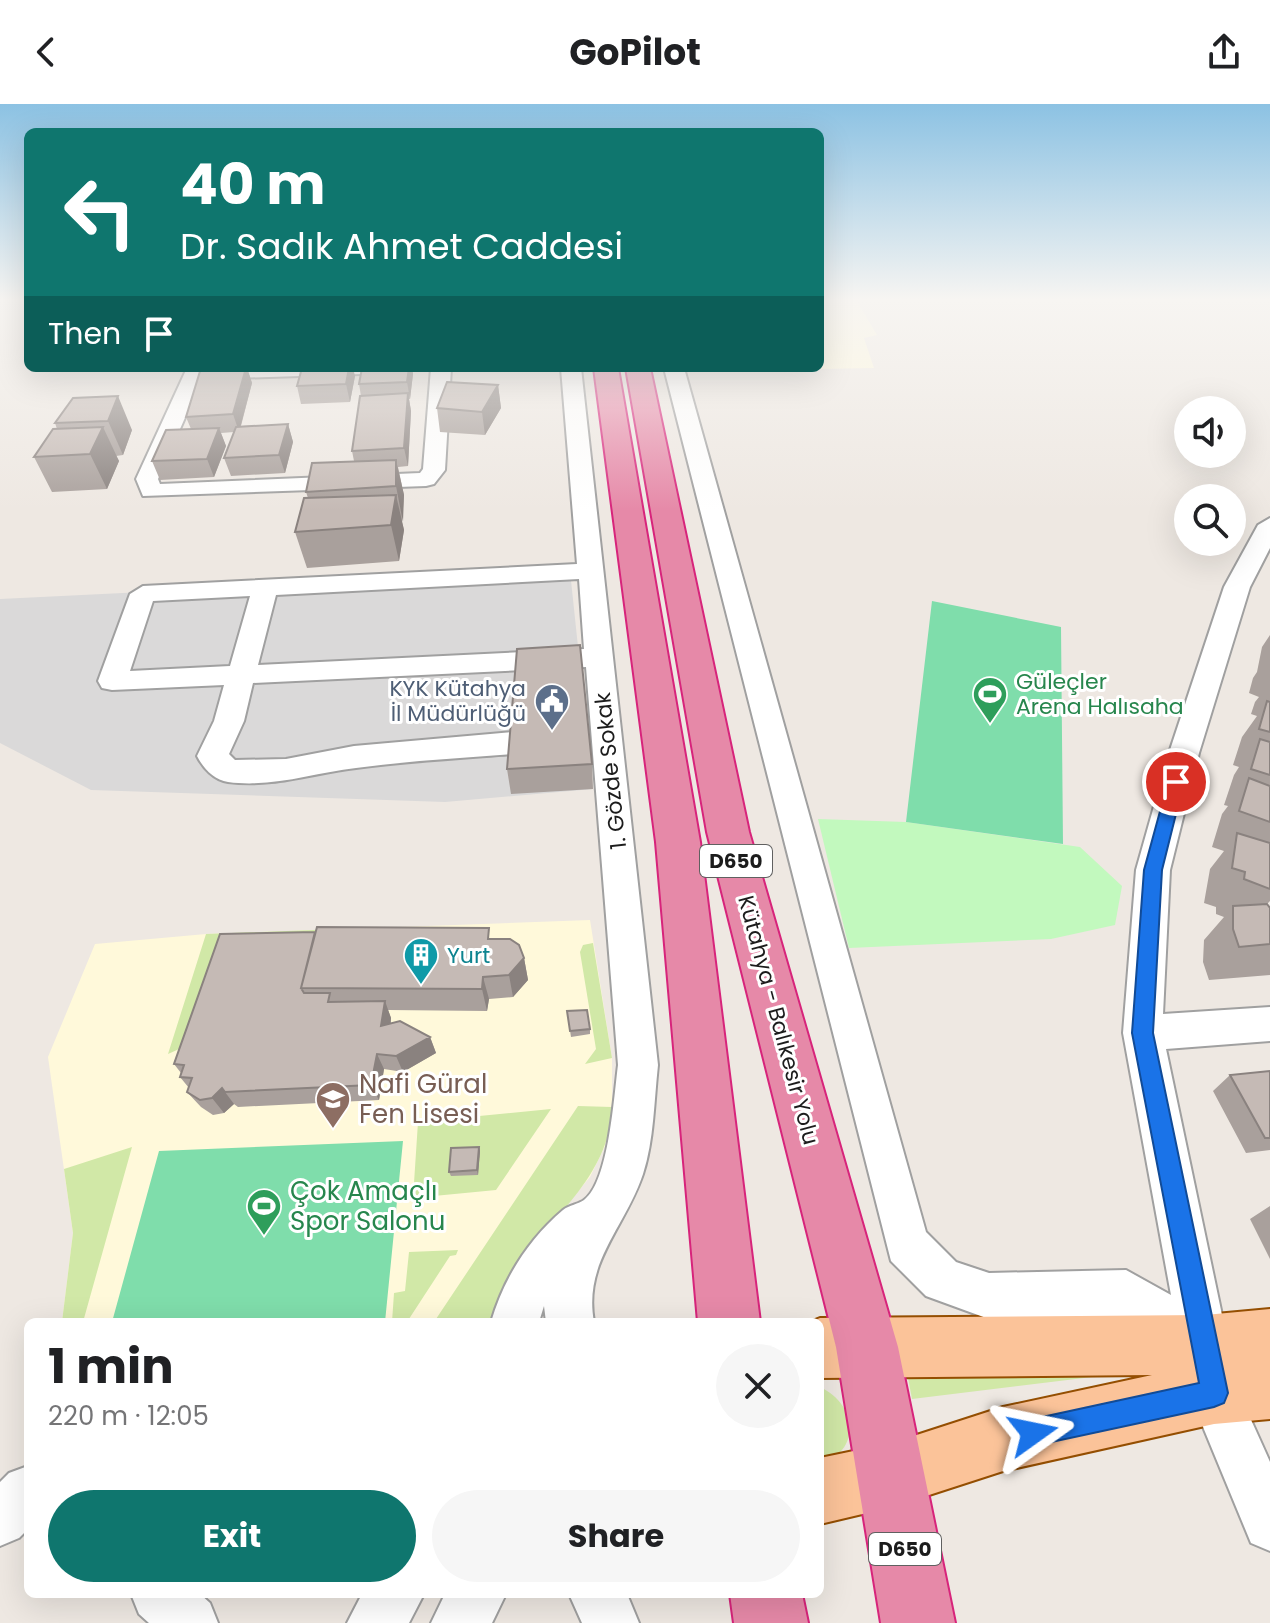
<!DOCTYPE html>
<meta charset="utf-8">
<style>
body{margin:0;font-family:Poppins,sans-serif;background:#f6f6f6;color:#202124;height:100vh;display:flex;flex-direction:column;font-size:30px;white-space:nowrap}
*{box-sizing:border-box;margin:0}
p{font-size:26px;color:#757577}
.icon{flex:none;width:44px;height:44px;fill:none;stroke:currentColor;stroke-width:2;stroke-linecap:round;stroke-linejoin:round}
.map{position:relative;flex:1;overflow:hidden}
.details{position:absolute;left:24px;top:1214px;width:800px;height:280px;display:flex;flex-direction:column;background:#fff;border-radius:12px;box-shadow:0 8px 32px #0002}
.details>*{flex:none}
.hud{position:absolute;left:24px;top:24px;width:800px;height:244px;border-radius:12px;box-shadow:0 8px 32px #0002;background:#0f766e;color:#fff;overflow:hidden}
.tools{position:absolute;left:1174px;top:292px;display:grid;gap:16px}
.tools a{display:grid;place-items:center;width:72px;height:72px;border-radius:50%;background:#fff;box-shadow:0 8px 32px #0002;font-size:40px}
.pin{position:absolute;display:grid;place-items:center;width:68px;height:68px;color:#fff;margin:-34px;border:4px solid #fff;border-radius:50%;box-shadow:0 2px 8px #0007}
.me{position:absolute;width:88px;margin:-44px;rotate:78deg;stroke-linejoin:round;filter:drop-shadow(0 0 6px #0008)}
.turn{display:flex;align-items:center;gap:28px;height:168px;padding:0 24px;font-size:36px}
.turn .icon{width:104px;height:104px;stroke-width:2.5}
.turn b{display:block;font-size:56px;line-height:68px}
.then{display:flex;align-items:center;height:76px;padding:0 24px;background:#0003;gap:16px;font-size:30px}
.round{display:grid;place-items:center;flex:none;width:84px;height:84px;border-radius:42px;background:#f6f6f6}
.overview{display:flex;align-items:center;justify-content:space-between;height:136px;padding:0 24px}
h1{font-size:48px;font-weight:700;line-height:60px}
.cta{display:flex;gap:16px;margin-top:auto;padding:16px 24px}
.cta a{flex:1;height:92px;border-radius:48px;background:#0f766e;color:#fff;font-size:32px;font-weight:700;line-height:92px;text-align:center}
.cta a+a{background:#f6f6f6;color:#202124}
header{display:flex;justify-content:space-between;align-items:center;height:104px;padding:0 24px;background:#fff;font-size:36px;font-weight:700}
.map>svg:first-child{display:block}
</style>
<header><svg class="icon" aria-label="back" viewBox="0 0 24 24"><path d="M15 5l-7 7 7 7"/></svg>GoPilot<svg class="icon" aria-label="share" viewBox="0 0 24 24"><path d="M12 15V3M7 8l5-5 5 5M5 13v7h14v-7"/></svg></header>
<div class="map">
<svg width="1270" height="1519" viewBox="0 0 1270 1519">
<rect width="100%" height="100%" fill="#eee8e2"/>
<path fill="#dad9d9" d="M570 467 593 685 445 698 91 686 0 639V495Z"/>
<path fill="#fff9da" d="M820 194H855L877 231 864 234 874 264 700 267 699 264H820Z
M590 816 612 954V1011L605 1042 590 1073 516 1161 495 1199 491 1218H62L73 1129 48 953 95 840 206 830Z"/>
<path fill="#d1e8a7" d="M391 823 188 941 168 950 206 830Z
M593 839 612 954 585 960 596 945 580 848 583 841Z
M578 1002 612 1003C609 1094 511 1133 491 1218H434Z
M551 1005 496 1086 413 1094 418 1018Z
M132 1043 83 1218H62L73 1129 64 1065Z
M458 1146 456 1151 450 1152 407 1218H392L394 1189 405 1187 409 1148Z
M906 1263 1166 1264 912 1295Z
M820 1283C857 1300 862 1347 820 1360Z"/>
<path fill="#c2f9be" d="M818 715 906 718 1080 743 1122 782 1115 821 1051 835 849 844Z"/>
<path fill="#7fddab" d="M932 497 1061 523 1063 740 906 718Z
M403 1037 385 1218H112L159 1047Z"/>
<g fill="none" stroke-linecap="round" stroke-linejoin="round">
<g stroke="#a0a0a0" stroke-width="4">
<path id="minor" d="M187 264H372L362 270 202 275 158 375 160 380 420 369 423 365 431 264H451L445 366 434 380 426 382 143 392 136 375Z
M561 264H581L658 961C654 997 654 1036 643 1070 625 1124 583 1158 594 1218H546L544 1202 539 1218H491C504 1174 528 1136 563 1106 569 1101 579 1100 584 1096 609 1078 614 991 618 961L586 563 253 579 244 617 229 650 235 656 286 655 354 642 514 628 525 632 529 639 525 646 514 650C461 654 408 657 356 664 313 669 272 684 228 678 214 676 203 664 197 652L214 617 224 581 112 586 102 584 98 577 130 490 143 482 577 460ZM579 475 584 545 258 561 276 491ZM250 492 230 562 130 567 153 497Z
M664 264H684L926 1128 956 1158 989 1169 1126 1166 1171 1191 1123 929 1136 766 1169 649 1224 483 1258 421 1270 414V444L1250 483 1199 649 1170 766 1163 910 1270 903V937L1166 945 1238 1287 1270 1358V1447L1251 1439 1189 1289 1183 1254 1120 1213 989 1215 926 1192 891 1157Z
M28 1362V1425L19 1434 0 1442V1378L9 1369Z
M131 1490H200L210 1499 218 1519H149L139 1510Z
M362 1490H424L409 1519H347Z
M445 1490H506L492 1519H431Z
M569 1490H627L639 1519H582Z"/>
</g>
<g stroke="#944e01" stroke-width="4">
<path id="major" d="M1270 1205V1315L1214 1320 1003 1367 892 1403 820 1420V1354L892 1339 1003 1303 1152 1271 820 1274V1218H810L820 1214 1205 1211Z"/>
</g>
<g stroke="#d7247b" stroke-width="4">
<path id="highway" d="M594 264H618L700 738 760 1218H698L656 738Z
M626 264H650L749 728 898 1243 955 1519H881L836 1243 707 728Z
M730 1490H802L808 1519H734Z"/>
</g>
<use href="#minor" fill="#fff" fill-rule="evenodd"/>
<use href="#major" fill="#fbc399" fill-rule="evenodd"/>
<use href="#highway" fill="#e689a8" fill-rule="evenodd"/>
</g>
<path fill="#a9a09c" d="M201 264H247L252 279 241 322 288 320 293 338 285 369 231 372 224 354 234 328 221 329 226 342 214 373 160 376 152 357 191 325 186 313Z
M362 264H412L413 270 410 295H409L411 307 408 362 398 363 404 391 402 418 404 426 399 457 307 464 295 428 308 394 306 388 354 357 352 347 361 292 359 280Z
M355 272 350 298 301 300 297 282Z
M498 281 501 304 485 331 440 328 437 304Z
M73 294 132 326 123 351 116 352 119 357 107 385 52 388 34 353 57 325 55 319Z
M1270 531V797L1267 800 1270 804V871L1209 876 1203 858 1204 836 1224 813 1216 810V803L1204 799 1210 765 1224 747 1212 743 1222 710 1228 702 1224 701 1234 671 1239 663 1233 661 1242 633 1257 612 1251 610 1255 598 1259 593 1249 589 1253 574 1257 568 1262 543Z
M592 660 593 685 511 690 507 665Z
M220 830 491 835 524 854 528 876 513 893 489 895 487 907 388 906 391 914V919L430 933 436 949 403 968 384 965 379 996 238 1003 234 1000 224 1009 213 1011 201 1003 187 988 189 984 180 973 181 969 174 960Z
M567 907 590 925V930L571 933Z
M1270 967V1046L1246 1049 1213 987 1230 971Z
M479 1043 480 1047 478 1071 451 1072 449 1068Z
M1270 1102V1155L1250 1115Z"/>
<path fill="#8a827f" d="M246 264H247L252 279 239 328 233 310Z
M349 264H353L355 272 350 298 346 280Z
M409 264H412L413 270 410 295 407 278Z
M498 281 501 304 485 331 482 308Z
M408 289 411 307 408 362 404 344Z
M118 292 132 326 123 351 108 317Z
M288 320 293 338 285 369 279 351Z
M103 323 119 357 107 385 90 350Z
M219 324 226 342 214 373 207 355Z
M396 356 404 391 403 418 396 382Z
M396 391 404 426 399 457 391 421Z
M524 854 528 876 513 893 509 871Z
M483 873 489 895 487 907 482 885Z
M385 897 391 914 388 938 381 922Z
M430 933 436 949 403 968 396 952Z
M377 950 384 965 379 996 371 981Z
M222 984 234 1000 224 1009 212 994Z
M479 1043 480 1047 478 1071 477 1066Z"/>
<path fill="#c5bab5" stroke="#8a827f" stroke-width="2" d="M201 264H246L233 310 186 313Z
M302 264H349L346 280 297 282Z
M362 264H409L407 278 359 280Z
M447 278 498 281 482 308 437 304Z
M408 289 404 344 352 347 360 292Z
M118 292 108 317 55 319 73 294Z
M288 320 279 351 224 354 236 323Z
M103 323 90 350 34 353 53 325Z
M219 324 207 355 152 357 166 326Z
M396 356V382L306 388 312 359Z
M396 391 391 421 295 428 304 394Z
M580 541 592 660 507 665 517 545Z
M1267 597 1270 598V628L1259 625Z
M1260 635 1270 638V671L1251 665Z
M1249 674 1270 682V718L1239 707Z
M1237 729 1270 739V785L1244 775 1245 768 1232 764Z
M1267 800 1270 804V840L1239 843 1233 825V802Z
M317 823 489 824 488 835H510L519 841 524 854 509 871 483 873 482 885 301 884Z
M315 828 301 884 304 889H330L328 898 385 897 381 922 400 917 430 933 396 952 377 950 371 981 225 988 222 984 212 994 200 996 187 988 192 974 180 973 184 961 174 960 220 830Z
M587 906 590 925 570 927 567 907Z
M1270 967V1034H1265L1230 971Z
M479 1043 477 1066 449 1068 451 1044Z"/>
<linearGradient id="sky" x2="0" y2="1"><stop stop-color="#8cc2e3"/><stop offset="0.48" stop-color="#f7f5f2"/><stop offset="1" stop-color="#f7f5f2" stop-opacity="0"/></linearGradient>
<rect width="1270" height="407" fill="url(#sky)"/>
<path fill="#1a73e8" stroke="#114b97" stroke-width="2" d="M1176 672 1184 678 1162 766 1153 929 1228 1289 1224 1299 1214 1303 1033 1342 1024 1338 1020 1329 1024 1319 1033 1315 1199 1279 1132 929 1144 766 1168 678Z"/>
<defs>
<g id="stadium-pin" transform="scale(1.8)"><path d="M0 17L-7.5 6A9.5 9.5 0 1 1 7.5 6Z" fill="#2e9e5b" stroke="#fff"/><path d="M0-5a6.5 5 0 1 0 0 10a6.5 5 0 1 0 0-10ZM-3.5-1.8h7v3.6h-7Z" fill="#fff"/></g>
<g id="civic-pin" transform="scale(1.8)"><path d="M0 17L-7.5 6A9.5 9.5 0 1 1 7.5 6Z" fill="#5c6f8a" stroke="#fff"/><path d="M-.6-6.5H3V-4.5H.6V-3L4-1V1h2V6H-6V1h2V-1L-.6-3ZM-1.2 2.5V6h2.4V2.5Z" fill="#fff"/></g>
<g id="building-pin" transform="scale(1.8)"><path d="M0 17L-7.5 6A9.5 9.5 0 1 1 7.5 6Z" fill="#0f9aa8" stroke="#fff"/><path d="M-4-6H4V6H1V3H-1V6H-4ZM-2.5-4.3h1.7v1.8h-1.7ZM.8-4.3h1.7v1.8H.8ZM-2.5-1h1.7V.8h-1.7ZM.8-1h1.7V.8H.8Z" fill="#fff"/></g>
<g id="school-pin" transform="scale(1.8)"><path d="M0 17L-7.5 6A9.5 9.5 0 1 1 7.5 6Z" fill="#8d6e63" stroke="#fff"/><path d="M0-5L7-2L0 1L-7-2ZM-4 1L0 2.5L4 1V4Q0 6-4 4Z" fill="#fff"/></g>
</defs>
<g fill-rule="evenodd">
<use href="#stadium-pin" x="990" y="590"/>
<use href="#civic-pin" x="552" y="597"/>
<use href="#building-pin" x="421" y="851"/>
<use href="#school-pin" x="333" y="995"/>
<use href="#stadium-pin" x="264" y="1102"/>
</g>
<g text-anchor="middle" stroke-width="6" stroke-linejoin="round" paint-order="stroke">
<g fill="#fff" stroke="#606060" stroke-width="2">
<rect x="700" y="741" width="72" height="32" rx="6"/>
<rect x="869" y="1429" width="72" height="32" rx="6"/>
</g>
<g font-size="20" font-weight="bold" fill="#1c1c1c">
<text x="736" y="764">D650</text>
<text x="905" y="1452">D650</text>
</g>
<g font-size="22" fill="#27864d" stroke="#fff" text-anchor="start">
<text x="1016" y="585">Güleçler<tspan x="1016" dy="25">Arena Halısaha</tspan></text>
</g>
<g font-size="22" fill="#4e5e75" stroke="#fff" text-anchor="end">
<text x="526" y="592">KYK Kütahya<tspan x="526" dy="25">İl Müdürlüğü</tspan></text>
</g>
<g font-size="22" fill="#1c1c1c" stroke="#fff">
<text transform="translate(610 667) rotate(-96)" y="8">1. Gözde Sokak</text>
<text transform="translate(779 916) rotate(75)" y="8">Kütahya - Balıkesir Yolu</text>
</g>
<g font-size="22" fill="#0d838f" stroke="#fff" text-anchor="start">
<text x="447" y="859">Yurt</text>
</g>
<g font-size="26" fill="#785e54" stroke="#fff" text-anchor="start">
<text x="359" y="989">Nafi Güral<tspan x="359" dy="30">Fen Lisesi</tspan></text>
</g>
<g font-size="26" fill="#27864d" stroke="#fff" text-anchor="start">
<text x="290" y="1096">Çok Amaçlı<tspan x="290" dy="30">Spor Salonu</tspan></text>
</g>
</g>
</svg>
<div class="tools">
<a><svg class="icon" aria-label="sound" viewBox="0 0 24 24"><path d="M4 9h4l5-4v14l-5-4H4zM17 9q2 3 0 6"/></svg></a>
<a><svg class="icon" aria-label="search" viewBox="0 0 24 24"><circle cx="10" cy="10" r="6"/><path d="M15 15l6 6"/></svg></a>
</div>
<div class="pin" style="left:1176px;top:678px;background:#d93025"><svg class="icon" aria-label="arrive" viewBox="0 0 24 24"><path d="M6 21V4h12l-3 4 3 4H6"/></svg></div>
<svg class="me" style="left:1033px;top:1329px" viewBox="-20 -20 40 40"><path d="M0-17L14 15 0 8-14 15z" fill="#1a73e8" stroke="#fff" stroke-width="4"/></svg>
<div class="hud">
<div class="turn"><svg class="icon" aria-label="left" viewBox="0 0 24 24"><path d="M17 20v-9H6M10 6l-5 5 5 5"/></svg><div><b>40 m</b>Dr. Sadık Ahmet Caddesi</div></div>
<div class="then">Then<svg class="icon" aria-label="arrive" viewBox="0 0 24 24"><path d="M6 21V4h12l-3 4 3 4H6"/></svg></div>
</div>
<section class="details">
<div class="overview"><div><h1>1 min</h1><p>220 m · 12:05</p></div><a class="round"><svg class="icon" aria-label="close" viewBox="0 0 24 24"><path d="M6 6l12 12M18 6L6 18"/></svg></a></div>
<div class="cta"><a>Exit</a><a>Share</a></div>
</section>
</div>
